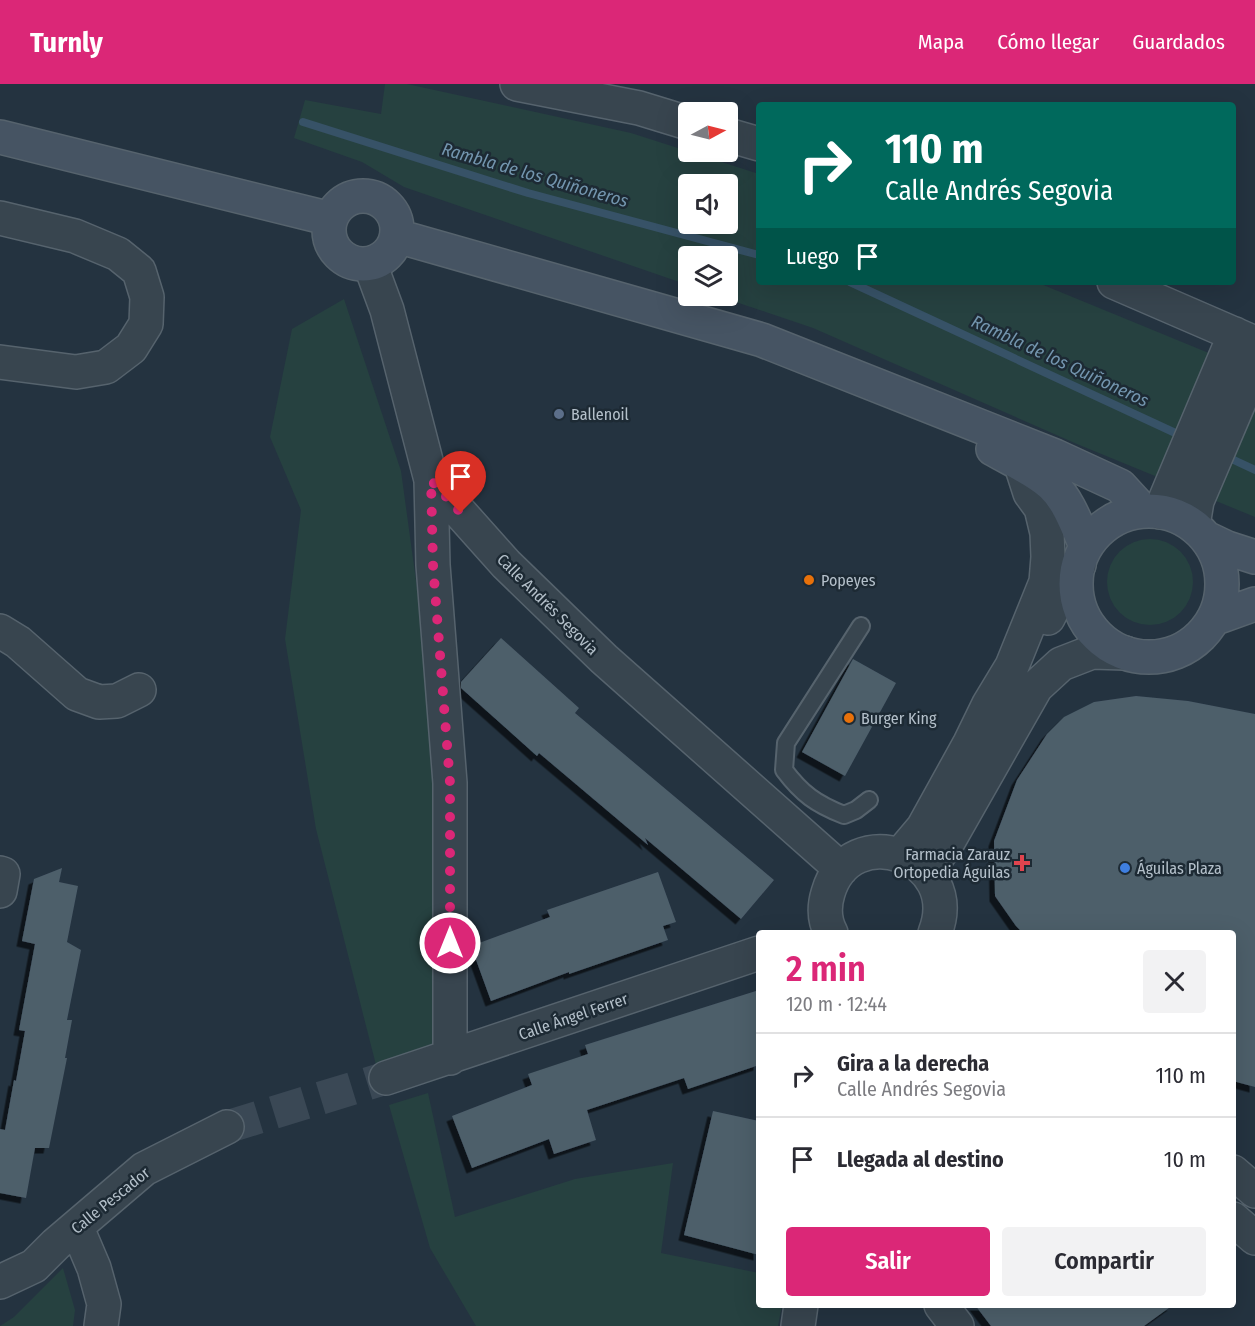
<!DOCTYPE html>
<html lang="es">
<meta charset="utf-8">
<style>
body{margin:0;font-family:"Fira Sans Condensed",sans-serif;background:#f2f2f3;color:#2b2b33;height:100vh;display:flex;flex-direction:column;font-size:22px;white-space:nowrap}
*{box-sizing:border-box;margin:0}
p{font-size:20px;color:#7c7c81}
.icon{flex:none;width:33px;height:33px;fill:none;stroke:currentColor;stroke-width:2;stroke-linecap:round;stroke-linejoin:round}
.map{position:relative;flex:1;overflow:hidden}
.drawer{position:absolute;left:756px;top:846px;width:480px;height:378px;display:flex;flex-direction:column;background:#fff;border-radius:6px;box-shadow:0 6px 24px #0002}
.drawer>*{flex:none}
.banner{position:absolute;left:756px;top:18px;width:480px;height:183px;border-radius:6px;box-shadow:0 6px 24px #0002;background:#00695c;color:#fff;overflow:hidden}
.needle{width:39px;rotate:83deg}
.buttons{position:absolute;left:678px;top:18px;display:grid;gap:12px}
.buttons a{display:grid;place-items:center;width:60px;height:60px;border-radius:6px;background:#fff;box-shadow:0 6px 24px #0002;font-size:30px}
.pin{position:absolute;display:grid;place-items:center;width:51px;height:51px;color:#fff;margin:-62px -26px;border-radius:50% 50% 50% 0;rotate:-45deg;box-shadow:0 0 6px #0007}
.pin .icon{rotate:45deg}
.me{position:absolute;width:66px;margin:-33px;rotate:0deg;stroke-linejoin:round;filter:drop-shadow(0 0 4px #0008)}
.turn{display:flex;align-items:center;gap:21px;height:126px;padding:0 30px;font-size:27px}
.turn .icon{width:78px;height:78px;stroke-width:2.5}
.turn b{display:block;font-size:42px;line-height:51px}
.then{display:flex;align-items:center;height:57px;padding:0 30px;background:#0003;gap:12px;font-size:22px}
.round{display:grid;place-items:center;flex:none;width:63px;height:63px;border-radius:6px;background:#f2f2f3}
.overview{display:flex;align-items:center;justify-content:space-between;height:102px;padding:0 30px}
h1{font-size:36px;font-weight:600;line-height:45px;color:#db2777}
.action{display:flex;gap:12px;margin-top:auto;padding:12px 30px}
.action a{flex:1;height:69px;border-radius:6px;background:#db2777;color:#fff;font-size:24px;font-weight:600;line-height:69px;text-align:center}
.action a+a{background:#f2f2f3;color:#2b2b33}
ul{padding:0;list-style:none}
li{display:flex;align-items:center;gap:18px;height:84px;padding:0 30px;border-top:2px solid #e1e1e2}
li div{flex:1}
li b{display:block;font-size:22px}
li em{font-style:normal}
header{display:flex;align-items:center;gap:36px;box-sizing:border-box;height:84px;padding:0 30px;background:#db2777;color:#fff}
header strong{font-size:28px}
nav{display:flex;gap:33px;margin-inline-start:auto;font-size:21px}
.map>svg:first-child{display:block}
</style>
<header>
<strong>Turnly</strong>
<nav><a>Mapa</a><a>Cómo llegar</a><a>Guardados</a></nav>
</header>
<div class="map">
<svg width="1255" height="1242" viewBox="0 0 1255 1242">
<defs>
<filter id="shadow"><feDropShadow dx="-5.5" dy="5.5" stdDeviation="0" flood-color="#0009"/></filter>
</defs>
<rect width="100%" height="100%" fill="#243340"/>
<path fill="#264140" fill-rule="evenodd" d="M385 0H407L631 49 759 90V198H1036L1255 288V433L1077 360 813 244 718 212H728V172H688V201L404 103 362 78 294 54 305 16 381 30ZM688 100H728V140H688Z
M344 215 401 387 431 606 441 725 434 968 377 985 316 745 285 555 301 426 270 353 292 245Z
M1107 498a43 43 0 1 1 86 0a43 43 0 1 1-86 0Z
M428 1009 455 1133 575 1095 673 1079 661 1169 759 1189V1221H782L778 1242H476L430 1164 389 1021Z
M63 1184 75 1226 73 1242H0L14 1233Z"/>
<g fill="none" stroke-linecap="round" stroke-linejoin="round">
<path stroke="#375267" stroke-width="8" d="M303 38 528 109 759 171
M850 198 1184 353
M1223 371 1255 386"/>
</g>
<path fill="#4d5e6b" filter="url(#shadow)" d="M501 554 579 624 575 629 774 796 741 835 645 754 648 761 539 669 537 672 461 604V598Z
M853 575 896 599 845 692 802 668Z
M1136 612 1188 617 1255 630V1003L1233 997V849H1023L1016 842 995 812 994 757 1017 696 1047 650 1064 633 1094 618Z
M62 784 59 798 78 802 67 858 81 866 67 936H72L65 974H67L49 1064H35L26 1114 0 1109V1045L5 1046 14 996 16 997 25 947 19 946 35 860 22 857 34 795Z
M658 788 676 838 663 842 668 856 569 890V888L491 917 471 862 550 833 547 826Z
M759 906V981L688 1005 684 994 587 1026 596 1056 554 1070 549 1055 472 1084 452 1032 532 1001 528 990 588 970 585 961Z
M713 1027 759 1037V1171L684 1151Z
M975 1221H1173L1144 1242H991Z"/>
<g fill="none" stroke-linecap="round" stroke-linejoin="round">
<path stroke="#3a4855" stroke-width="33" stroke-dasharray="33 16" stroke-linecap="butt" d="M227 1043 386 994"/>
<g stroke="#56636d" stroke-width="20">
<path id="service" d="M861 542 786 659 784 686C802 710 816 720 844 731L856 726 869 716"/>
</g>
<g stroke="#56636d" stroke-width="36">
<path id="minor" d="M517 0 639 24 688 39
M728 51 759 60
M0 134 75 152 118 170 139 187 147 213 146 240 131 264 106 283 76 288 0 278
M370 180 387 226 431 396 506 480 604 575 841 785
M1114 198 1255 259
M431 396 433 481 450 699V974
M1160 428 1235 250
M1193 441 1197 417 1255 281
M1048 534 1063 504 1079 481
M0 547 18 558 77 610 99 618 117 617 139 606
M901 770 923 744 970 659 989 620 1012 582 1046 498 1048 473 1047 449 1041 424 1030 409 1021 381
M927 788 949 756 1036 603 1061 580 1092 568 1125 569
M0 789 3 790 0 807
M831 849C824 836 824 822 828 809 850 733 965 772 935 849
M386 994 759 869
M1233 1088 1255 1107
M1233 1135 1255 1154
M77 1144 94 1184 104 1220 101 1242
M0 1198 34 1182 56 1160 144 1085 227 1043
M941 1221 957 1242
M798 1242 801 1221"/>
</g>
<g stroke="#56636d" stroke-width="36">
<path id="secondary" d="M0 53 331 135
M329 146a34 34 0 1 1 68 0a34 34 0 1 1-68 0Z
M397 152 762 256 1055 372 1120 402 1143 427
M993 365C1012 376 1036 386 1052 401 1069 417 1077 442 1086 462
M1076 500a73 73 0 1 1 146 0a73 73 0 1 1-146 0Z
M1206 454 1227 464 1255 473
M1213 535 1255 520"/>
</g>
<use href="#service" stroke="#38454f" stroke-width="16"/>
<use href="#minor" stroke="#38454f" stroke-width="33"/>
<use href="#secondary" stroke="#465463" stroke-width="33"/>
</g>
<g fill="none" stroke-linecap="round" stroke-linejoin="round">
<path stroke="#db2777" stroke-width="10" stroke-dasharray="0 18" d="M450 859V699L433 481 431 396 461 429"/>
</g>
<circle fill="#5c6f8a" stroke="#1d2a34" stroke-width="2" cx="559" cy="330" r="6"/>
<g fill="#e8710a" stroke="#1d2a34" stroke-width="2">
<circle cx="809" cy="496" r="6"/>
<circle cx="849" cy="634" r="6"/>
</g>
<path fill="#e0444e" stroke="#1d2a34" stroke-width="2" d="M1019 770h6v6h6v6h-6v6h-6v-6h-6v-6h6z"/>
<circle fill="#3f7fe0" stroke="#1d2a34" stroke-width="2" cx="1125" cy="784" r="6"/>
<g text-anchor="middle" stroke-width="5" stroke-linejoin="round" paint-order="stroke">
<g font-size="16" fill="#b4c0ca" stroke="#1d2a34" text-anchor="start">
<text x="571" y="336">Ballenoil</text>
<text x="821" y="502">Popeyes</text>
<text x="861" y="640">Burger King</text>
<text x="1010" y="776" text-anchor="end">Farmacia Zarauz<tspan x="1010" dy="18">Ortopedia Águilas</tspan></text>
<text x="1137" y="790">Águilas Plaza</text>
</g>
<g font-size="16" fill="#b4c0ca" stroke="#1d2a34">
<text transform="translate(548 520) rotate(45)" y="6">Calle Andrés Segovia</text>
<text transform="translate(573 932) rotate(-19)" y="6">Calle Ángel Ferrer</text>
<text transform="translate(110 1116) rotate(-39)" y="6">Calle Pescador</text>
</g>
<g font-size="18" font-style="italic" fill="#7395ae" stroke="#1d2a34">
<text transform="translate(535 91) rotate(16)" y="6">Rambla de los Quiñoneros</text>
<text transform="translate(1060 277) rotate(25)" y="6">Rambla de los Quiñoneros</text>
</g>
</g>
</svg>
<div class="buttons">
<a><svg class="needle" viewBox="-14 -14 28 28"><path d="M0-13l5 13h-10z" fill="#e53935"/><path d="M0 13l5-13h-10z" fill="#7c7c81"/></svg></a>
<a><svg class="icon" aria-label="sound" viewBox="0 0 24 24"><path d="M4 9h4l5-4v14l-5-4H4zM17 9q2 3 0 6"/></svg></a>
<a><svg class="icon" aria-label="layers" viewBox="0 0 24 24"><path d="M12 4l9 5-9 5-9-5zM3 14l9 5 9-5"/></svg></a>
</div>
<div class="pin" style="left:461px;top:429px;background:#d93025"><svg class="icon" aria-label="arrive" viewBox="0 0 24 24"><path d="M6 21V4h12l-3 4 3 4H6"/></svg></div>
<svg class="me" style="left:450px;top:859px" viewBox="-20 -20 40 40"><circle r="17" fill="#db2777" stroke="#fff" stroke-width="3"/><path d="M0-11L8 9 0 5-8 9z" fill="#fff"/></svg>
<div class="banner">
<div class="turn"><svg class="icon" aria-label="right" viewBox="0 0 24 24"><path d="M7 20v-9h11M14 6l5 5-5 5"/></svg><div><b>110 m</b>Calle Andrés Segovia</div></div>
<div class="then">Luego<svg class="icon" aria-label="arrive" viewBox="0 0 24 24"><path d="M6 21V4h12l-3 4 3 4H6"/></svg></div>
</div>
<section class="drawer">
<div class="overview"><div><h1>2 min</h1><p>120 m · 12:44</p></div><a class="round"><svg class="icon" aria-label="close" viewBox="0 0 24 24"><path d="M6 6l12 12M18 6L6 18"/></svg></a></div>
<ul>
<li><svg class="icon" aria-label="right" viewBox="0 0 24 24"><path d="M7 20v-9h11M14 6l5 5-5 5"/></svg><div><b>Gira a la derecha</b><p>Calle Andrés Segovia</p></div><em>110 m</em></li>
<li><svg class="icon" aria-label="arrive" viewBox="0 0 24 24"><path d="M6 21V4h12l-3 4 3 4H6"/></svg><div><b>Llegada al destino</b></div><em>10 m</em></li>
</ul>
<div class="action"><a>Salir</a><a>Compartir</a></div>
</section>
</div>
